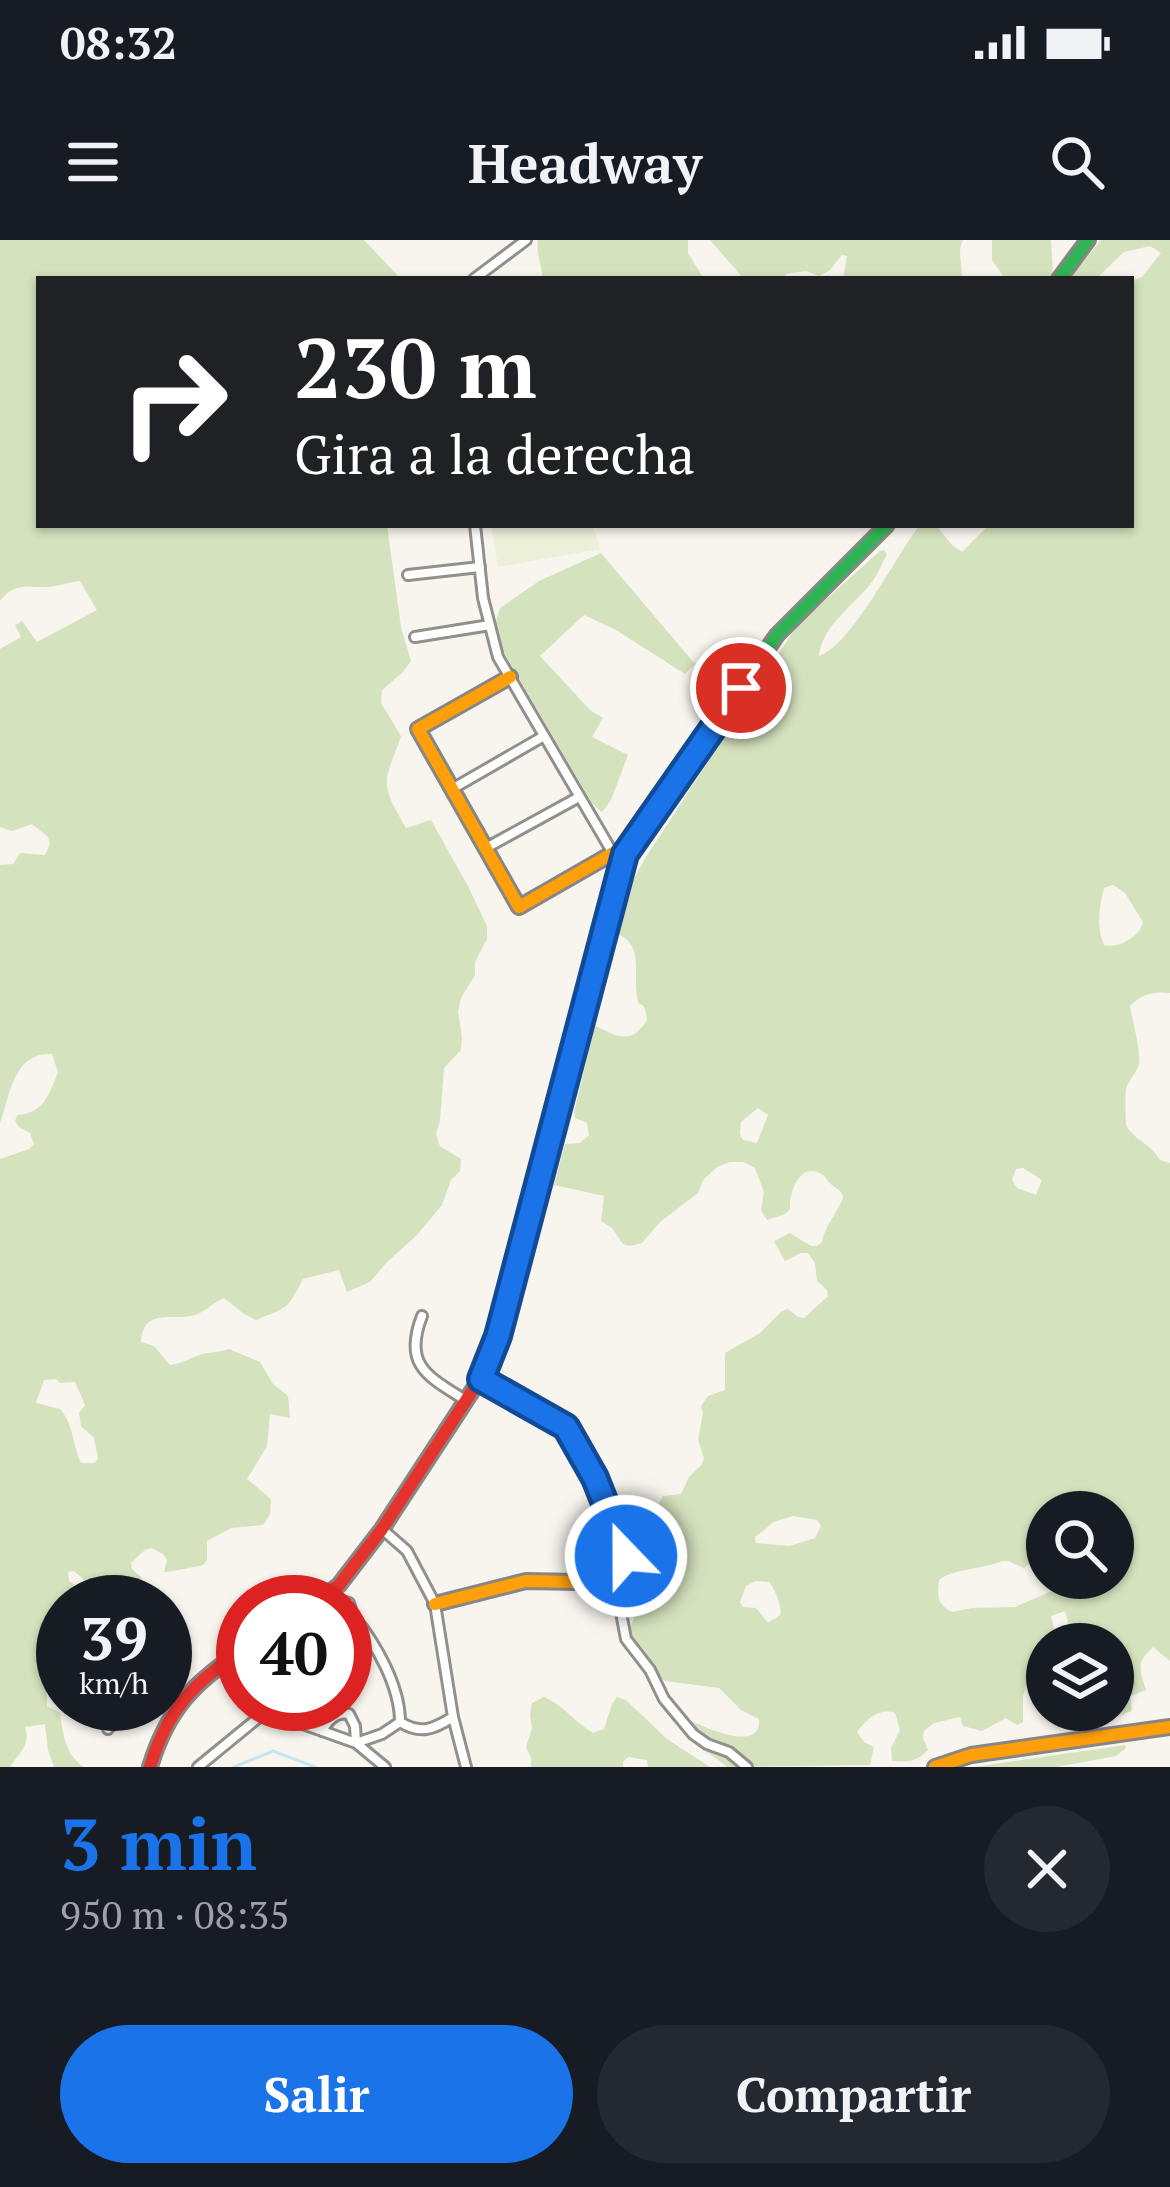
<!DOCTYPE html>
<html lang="es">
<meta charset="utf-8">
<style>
body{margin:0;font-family:"PT Serif",serif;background:#242831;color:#f1f3f6;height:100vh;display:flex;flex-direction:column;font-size:45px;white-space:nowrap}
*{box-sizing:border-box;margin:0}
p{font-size:39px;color:#9ea1a6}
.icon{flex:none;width:66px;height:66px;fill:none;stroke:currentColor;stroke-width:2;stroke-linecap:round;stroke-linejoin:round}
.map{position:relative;height:1527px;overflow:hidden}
.panel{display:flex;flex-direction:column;background:#171b24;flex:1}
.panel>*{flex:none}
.guide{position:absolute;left:36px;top:36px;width:1098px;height:252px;border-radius:0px;box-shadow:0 3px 9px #0004;background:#202124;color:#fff;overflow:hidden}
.controls{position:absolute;left:1026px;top:1251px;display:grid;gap:24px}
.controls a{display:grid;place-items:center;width:108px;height:108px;border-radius:50%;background:#171b24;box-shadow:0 3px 9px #0004;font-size:60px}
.speed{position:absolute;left:36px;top:1335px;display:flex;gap:24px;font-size:60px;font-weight:700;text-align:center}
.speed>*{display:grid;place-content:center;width:156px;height:156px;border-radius:50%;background:#171b24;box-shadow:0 3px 9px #0004;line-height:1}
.speed small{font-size:30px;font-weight:400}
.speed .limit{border:18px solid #d22;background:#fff;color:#111}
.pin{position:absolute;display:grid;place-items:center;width:102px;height:102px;color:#fff;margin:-51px;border:6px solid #fff;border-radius:50%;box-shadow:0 3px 12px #0007}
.me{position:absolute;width:132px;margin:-66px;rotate:338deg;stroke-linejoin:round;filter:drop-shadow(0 0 9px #0008)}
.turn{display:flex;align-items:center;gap:42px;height:252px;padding:0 60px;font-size:54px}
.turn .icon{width:156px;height:156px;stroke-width:2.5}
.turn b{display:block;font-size:84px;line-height:102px}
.round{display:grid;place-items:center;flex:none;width:126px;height:126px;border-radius:63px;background:#242831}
.summary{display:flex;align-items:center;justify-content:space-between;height:204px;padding:0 60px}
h1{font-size:72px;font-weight:800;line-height:90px;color:#1a73e8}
.primary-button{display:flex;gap:24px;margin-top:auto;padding:24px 60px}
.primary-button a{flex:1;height:138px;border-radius:72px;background:#1a73e8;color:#fff;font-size:48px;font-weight:800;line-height:138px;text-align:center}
.primary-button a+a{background:#242831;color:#f1f3f6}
.status{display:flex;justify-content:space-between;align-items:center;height:84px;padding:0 60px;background:#171b24;direction:ltr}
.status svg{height:33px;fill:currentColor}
header{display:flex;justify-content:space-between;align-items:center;height:156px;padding:0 60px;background:#171b24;font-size:54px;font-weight:800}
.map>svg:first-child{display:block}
</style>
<div class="status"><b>08:32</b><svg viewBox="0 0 49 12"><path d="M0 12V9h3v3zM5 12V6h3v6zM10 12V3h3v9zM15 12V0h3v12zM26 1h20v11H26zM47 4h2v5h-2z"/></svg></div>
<header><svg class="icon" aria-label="menu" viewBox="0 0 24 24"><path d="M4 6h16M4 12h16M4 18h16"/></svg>Headway<svg class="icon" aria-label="search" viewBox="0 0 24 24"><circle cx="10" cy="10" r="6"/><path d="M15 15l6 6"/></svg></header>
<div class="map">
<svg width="1170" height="1527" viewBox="0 0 1170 1527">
<rect width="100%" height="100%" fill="#f8f5ee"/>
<path fill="#d4e2be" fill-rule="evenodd" d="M0 0H364L401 39H39V285H387L401 387 411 421 403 432 382 450 381 463 401 496C397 509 391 521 388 533 382 551 398 573 406 588L431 580 468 646 487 686V699L475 722V735L461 758 458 771 462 797 461 810 444 828 440 881 436 894 440 906 461 919 460 931 451 940 442 965 416 996 387 1022 370 1042 347 1052 339 1030 303 1039C287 1071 287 1067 256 1080L244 1074 224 1058C214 1062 207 1070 198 1074 174 1083 144 1065 141 1102L154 1106 170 1125C183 1124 191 1117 203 1114 212 1112 220 1112 229 1109L260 1122 273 1144 288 1156 290 1178 270 1174 267 1206 247 1239 271 1259 270 1274 263 1285 231 1288 207 1301V1320L203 1325C194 1327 171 1332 164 1332L167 1320 163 1314 152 1308 145 1310 131 1323 132 1329 142 1338V1342L109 1359 104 1358 74 1331 68 1332 69 1341 98 1362H63V1385L56 1390 63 1404V1417L47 1444V1466L60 1473C63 1493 65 1515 84 1527H54L48 1510 45 1484 25 1487C31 1506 19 1512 10 1527H0V919L29 909 34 904 30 893 19 887 15 881 17 875C44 873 49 855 58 832L52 814C12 812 10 858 0 883V625L13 624 20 613 45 615 50 604 48 597 32 584 12 591 0 587V409L21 397 15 385 22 381 37 402 97 370 80 341C70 342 59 346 48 347 27 348 14 342 0 361ZM56 1139 60 1143 75 1142 85 1165 79 1173 81 1186 94 1198 98 1218 95 1223H81C72 1204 74 1185 60 1169L36 1163 44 1140Z
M538 0H688V13L704 39H542C543 25 535 14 538 0Z
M710 0H963C956 14 964 25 961 39H843L847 16 842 15 830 30 819 36 806 31 786 34 782 39H744Z
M992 0H1051L1053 37 1052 39H1005L992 20Z
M1101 0H1170V753C1153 751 1142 754 1130 766 1132 780 1141 810 1139 824 1137 833 1127 841 1126 850 1125 854 1125 885 1127 887 1136 901 1151 904 1160 920L1170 923V1421L1153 1407C1135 1424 1140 1429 1146 1450L1130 1456 1132 1471 1108 1479 1104 1470H1113V1404H1074L1065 1371 1051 1376 1058 1404H1047V1421L1043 1415 1029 1419 1030 1437 1023 1456V1482L1017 1485 1006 1478 982 1491 963 1486 960 1477 934 1483 924 1491 923 1498 928 1510C916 1522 908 1522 892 1521L891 1508 900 1490 895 1473C879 1467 866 1480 857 1492L864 1502 874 1507 870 1525 727 1527C710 1512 686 1503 678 1481L684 1478C702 1486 762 1515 759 1479L741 1470 719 1448 665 1441 633 1418C620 1389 643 1370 648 1343 651 1323 646 1302 650 1283 652 1274 658 1265 663 1256L681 1254 689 1237 702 1224 704 1218 698 1200 703 1173 701 1166 708 1156 725 1150V1113L760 1093 782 1071 788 1069 798 1077 804 1078 828 1056 827 1050 817 1041 815 1023 808 1013H801L785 1021 774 1001 790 993 811 1006H817L822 1002C824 987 843 963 843 957 842 950 834 948 830 943 827 941 826 937 823 935 800 920 789 952 790 969L785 974 767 980 761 970 764 952 755 928 744 922H730L717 927 703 940 698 953 660 982 642 1003 630 1006 623 1004 612 988 601 981 604 956 554 945 565 904 580 903 589 895 587 883 575 878 574 872 595 786C610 792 626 804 639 790 646 783 648 782 646 773 641 755 640 774 637 756 633 732 644 706 618 694L615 688 624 656 646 617 792 393 805 378 880 311 884 310 887 315C882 323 878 334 872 342 854 366 822 385 819 416 852 405 896 315 920 285H936L952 305 962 312 989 285H1131V41L1142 37 1161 13 1150 6 1124 12 1096 39H1069ZM1113 645 1125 653 1143 682C1140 697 1118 709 1104 705 1096 686 1099 668 1104 648ZM758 868 768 875 757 903 743 900 740 894 741 882ZM1023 928 1042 940 1036 955 1017 948 1012 940 1016 929ZM1047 1272H1113V1338H1061L1059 1348 1015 1367 972 1368 952 1372C937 1365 937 1355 939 1340 952 1329 983 1329 1002 1321H1008L1024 1328 1037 1318 1047 1319ZM793 1276 817 1280 821 1286 815 1298 789 1306 756 1303 755 1297 774 1282ZM756 1341 769 1342C774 1347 783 1368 780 1375 778 1377 770 1381 768 1383L756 1368 743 1367 740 1362 746 1346Z
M601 313 695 424 685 434 616 390 584 375 540 416 590 470 603 478 592 497 628 515 611 560 602 572 592 563 503 411 496 381 500 368 539 341Z
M544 1457C564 1465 574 1482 593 1493L604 1489 612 1464 617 1457 626 1460 667 1499 710 1527H648L647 1520 628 1517 623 1522V1527H531V1518L526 1507 532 1488 530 1475 532 1463Z
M1125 1505 1126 1508 1116 1516 1056 1527H973Z"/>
<path fill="#ecf0d9" d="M491 285H593L600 309 498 327Z"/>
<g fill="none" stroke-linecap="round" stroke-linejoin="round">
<path stroke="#c7e5ef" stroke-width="3" d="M234 1527 273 1511 315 1527"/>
<g stroke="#91908d" stroke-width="14">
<path id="street" d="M474 39 526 0
M475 285 483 358 498 417 611 610 618 612
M408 335 480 327
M415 397 490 385
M452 549 544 496
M486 608 579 557
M422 1076C403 1125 427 1136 465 1160
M382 1289 407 1311 435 1364 453 1477C434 1489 421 1495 400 1482
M623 1348 622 1378 626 1399 650 1430 664 1459 693 1494 707 1504 729 1512 747 1527
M328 1357 349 1363C354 1378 357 1395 345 1408
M266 1471 356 1503 385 1527
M453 1477 466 1527
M108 1489 126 1464
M322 1491C328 1480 337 1471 349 1474L355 1486 356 1503 382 1494 400 1482C400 1446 376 1404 354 1377
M198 1527 275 1464"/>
</g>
<g stroke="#888683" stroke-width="18">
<path id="fast" d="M1059 39 1088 0
M612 662 625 614 777 395 887 285"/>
</g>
<g stroke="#888683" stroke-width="18">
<path id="slow" d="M510 437 418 489 519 667 615 612
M435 1364 526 1341 578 1342 623 1348 627 1339 622 1300 578 1205 566 1187 480 1139
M935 1527 971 1515 1170 1487"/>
</g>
<g stroke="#888683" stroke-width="18">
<path id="jam" d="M317 1362 339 1345 382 1289 480 1139 498 1096 612 662
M150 1527C167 1470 194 1442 243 1410"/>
</g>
<use href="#street" stroke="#fefefc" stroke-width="8"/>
<use href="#fast" stroke="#30b455" stroke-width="12"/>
<use href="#slow" stroke="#ff9f0a" stroke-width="12"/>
<use href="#jam" stroke="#e5322d" stroke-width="12"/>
</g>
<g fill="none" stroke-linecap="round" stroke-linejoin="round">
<g stroke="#114b97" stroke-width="30">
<path id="route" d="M626 1316 595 1238 566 1187 481 1139 498 1096 625 614 741 448"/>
</g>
<use href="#route" stroke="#1a73e8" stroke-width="21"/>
</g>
</svg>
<div class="controls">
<a><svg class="icon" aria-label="search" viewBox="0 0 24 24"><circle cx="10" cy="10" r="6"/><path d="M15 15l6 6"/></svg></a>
<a><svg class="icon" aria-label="layers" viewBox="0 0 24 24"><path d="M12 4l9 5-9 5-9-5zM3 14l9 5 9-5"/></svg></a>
</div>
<div class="speed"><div>39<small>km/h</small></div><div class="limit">40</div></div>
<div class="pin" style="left:741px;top:448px;background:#d93025"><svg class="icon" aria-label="arrive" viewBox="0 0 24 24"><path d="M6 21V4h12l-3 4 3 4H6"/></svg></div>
<svg class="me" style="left:626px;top:1316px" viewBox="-20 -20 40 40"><circle r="17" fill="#1a73e8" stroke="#fff" stroke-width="3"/><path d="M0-11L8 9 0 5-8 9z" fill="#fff"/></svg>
<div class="guide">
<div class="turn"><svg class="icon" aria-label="right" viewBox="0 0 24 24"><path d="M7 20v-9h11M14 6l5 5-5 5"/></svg><div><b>230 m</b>Gira a la derecha</div></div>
</div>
</div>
<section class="panel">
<div class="summary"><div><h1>3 min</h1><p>950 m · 08:35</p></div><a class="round"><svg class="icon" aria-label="close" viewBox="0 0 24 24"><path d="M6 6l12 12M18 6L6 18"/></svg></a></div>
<div class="primary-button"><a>Salir</a><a>Compartir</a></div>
</section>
